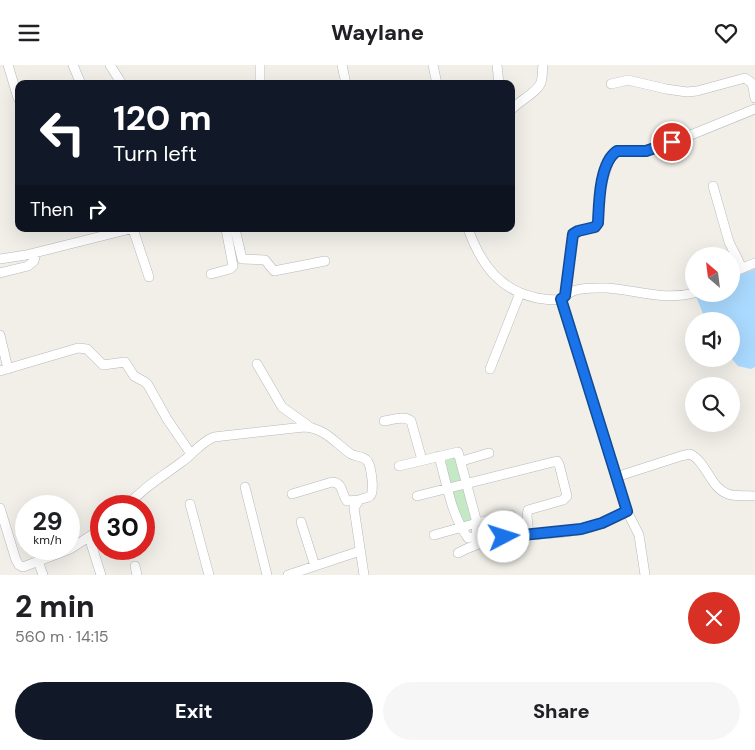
<!DOCTYPE html>
<meta charset="utf-8">
<style>
body{margin:0;font-family:"DM Sans",sans-serif;background:#f6f6f6;color:#202124;height:100vh;display:flex;flex-direction:column;font-size:19px;white-space:nowrap}
*{box-sizing:border-box;margin:0}
p{font-size:16px;color:#757577}
.icon{flex:none;width:28px;height:28px;fill:none;stroke:currentColor;stroke-width:2;stroke-linecap:round;stroke-linejoin:round}
.map{position:relative;height:510px;overflow:hidden}
.sheet{display:flex;flex-direction:column;background:#fff;flex:1}
.sheet>*{flex:none}
.hud{position:absolute;left:15px;top:15px;width:500px;height:152px;border-radius:10px;box-shadow:0 5px 20px #0002;background:#111827;color:#fff;overflow:hidden}
.needle{width:32px;rotate:332deg}
.tools{position:absolute;left:685px;top:182px;display:grid;gap:10px}
.tools a{display:grid;place-items:center;width:55px;height:55px;border-radius:50%;background:#fff;box-shadow:0 5px 20px #0002;font-size:25px}
.speed{position:absolute;left:15px;top:430px;display:flex;gap:10px;font-size:25px;font-weight:700;text-align:center}
.speed>*{display:grid;place-content:center;width:65px;height:65px;border-radius:50%;background:#fff;box-shadow:0 5px 20px #0002;line-height:1}
.speed small{font-size:12px;font-weight:400}
.speed .limit{border:8px solid #d22;background:#fff;color:#111}
.pin{position:absolute;display:grid;place-items:center;width:42px;height:42px;color:#fff;margin:-21px;border:2px solid #fff;border-radius:50%;box-shadow:0 1px 5px #0007}
.me{position:absolute;width:55px;margin:-28px;rotate:85deg;stroke-linejoin:round;filter:drop-shadow(0 0 4px #0008)}
.turn{display:flex;align-items:center;gap:18px;height:105px;padding:0 15px;font-size:22px}
.turn .icon{width:65px;height:65px;stroke-width:2.5}
.turn b{display:block;font-size:35px;line-height:42px}
.then{display:flex;align-items:center;height:48px;padding:0 15px;background:#0003;gap:10px;font-size:19px}
.round{display:grid;place-items:center;flex:none;width:52px;height:52px;border-radius:26px;background:#f6f6f6}
.headline{display:flex;align-items:center;justify-content:space-between;height:85px;padding:0 15px}
h1{font-size:30px;font-weight:800;line-height:38px}
.primary-button{display:flex;gap:10px;margin-top:auto;padding:10px 15px}
.primary-button a{flex:1;height:58px;border-radius:30px;background:#111827;color:#fff;font-size:20px;font-weight:800;line-height:58px;text-align:center}
.primary-button a+a{background:#f6f6f6;color:#202124}
header{display:flex;justify-content:space-between;align-items:center;height:65px;padding:0 15px;background:#fff;font-size:22px;font-weight:800}
.map>svg:first-child{display:block}
</style>
<header><svg class="icon" aria-label="menu" viewBox="0 0 24 24"><path d="M4 6h16M4 12h16M4 18h16"/></svg>Waylane<svg class="icon" aria-label="heart" viewBox="0 0 24 24"><path d="M12 20l-8-8c-3-5 5-10 8-4 3-6 11-1 8 4z"/></svg></header>
<div class="map">
<svg width="755" height="510" viewBox="0 0 755 510">
<rect width="100%" height="100%" fill="#f1efe8"/>
<path fill="#c5e8c5" d="M455 392 461 416 450 419 444 396Z
M465 423 473 455 463 458 451 426Z"/>
<path fill="#aadaff" d="M755 204V302L751 304 738 301 731 293V256H706L695 229H731V213Z"/>
<g fill="none" stroke-linecap="round" stroke-linejoin="round">
<g stroke="#b5b8bc" stroke-width="10">
<path id="minor" d="M8 0 18 33
M73 0 81 19
M110 0 122 19
M342 0 346 19
M433 0 437 19
M497 0 499 19
M260 19V0
M611 19 628 15 666 24 687 27 697 26 745 13 752 18 755 33
M511 45C519 36 539 26 541 17 543 12 542 5 543 0
M713 121 729 177 742 203
M133 164 149 212
M235 164 242 194 265 195 274 206 325 196
M468 164C481 199 499 225 537 233 544 234 553 236 560 234 565 233 568 228 573 226 583 222 596 223 607 223 636 225 665 236 694 228
M0 194 26 190 130 164
M0 208 28 201 34 196 36 188
M731 208 755 198
M211 209 230 204 233 201 226 164
M565 231 573 169C579 162 590 166 597 160L600 124 609 96 614 88 621 85 638 87 656 84 755 44
M561 234 627 446 639 470 645 510
M0 270 8 304
M257 299 282 342 310 362
M490 304 520 228
M0 306 78 283 87 284 103 300 125 297 134 311 145 317 148 320 167 354 191 389
M384 356C393 355 404 350 411 356L422 395
M462 396 489 388
M399 401 458 387 477 458 511 450
M616 412 681 391 690 389C707 397 710 423 728 429 736 432 746 430 755 431
M245 422 267 510
M292 429 332 417C344 418 341 429 347 436L359 435
M417 431 557 396 559 399 567 431 563 435 528 445 527 451 529 470
M190 439 209 510
M127 441C145 421 162 412 183 396 194 388 201 377 214 372L304 362C325 363 335 378 351 389 356 392 365 391 368 397 371 402 375 427 370 431 368 433 362 433 359 435L354 443 364 510
M0 443 16 495 19 500 23 502 70 484 101 464
M301 457 315 501
M434 470 477 458 476 471 468 473C451 449 447 420 439 391
M89 472 101 510
M458 488C496 467 538 472 580 465 597 462 612 454 627 446
M38 496 43 510
M135 501 137 510
M288 510 360 486"/>
</g>
<use href="#minor" stroke="#fff" stroke-width="9"/>
</g>
<g fill="none" stroke-linecap="round" stroke-linejoin="round">
<g stroke="#114b97" stroke-width="12">
<path id="route" d="M504 472 581 464 602 458 627 446 561 234 565 231 573 169 578 166 595 162 598 158C599 139 599 98 617 86H646L672 77"/>
</g>
<use href="#route" stroke="#1a73e8" stroke-width="9"/>
</g>
</svg>
<div class="tools">
<a><svg class="needle" viewBox="-14 -14 28 28"><path d="M0-13l5 13h-10z" fill="#e53935"/><path d="M0 13l5-13h-10z" fill="#757577"/></svg></a>
<a><svg class="icon" aria-label="sound" viewBox="0 0 24 24"><path d="M4 9h4l5-4v14l-5-4H4zM17 9q2 3 0 6"/></svg></a>
<a><svg class="icon" aria-label="search" viewBox="0 0 24 24"><circle cx="10" cy="10" r="6"/><path d="M15 15l6 6"/></svg></a>
</div>
<div class="speed"><div>29<small>km/h</small></div><div class="limit">30</div></div>
<div class="pin" style="left:672px;top:77px;background:#d93025"><svg class="icon" aria-label="arrive" viewBox="0 0 24 24"><path d="M6 21V4h12l-3 4 3 4H6"/></svg></div>
<svg class="me" style="left:504px;top:472px" viewBox="-20 -20 40 40"><circle r="19" fill="#fff"/><path d="M0-13L10 11 0 6-10 11z" fill="#1a73e8"/></svg>
<div class="hud">
<div class="turn"><svg class="icon" aria-label="left" viewBox="0 0 24 24"><path d="M17 20v-9H6M10 6l-5 5 5 5"/></svg><div><b>120 m</b>Turn left</div></div>
<div class="then">Then<svg class="icon" aria-label="right" viewBox="0 0 24 24"><path d="M7 20v-9h11M14 6l5 5-5 5"/></svg></div>
</div>
</div>
<section class="sheet">
<div class="headline"><div><h1>2 min</h1><p>560 m · 14:15</p></div><a class="round" style="background:#d93025;color:#fff"><svg class="icon" aria-label="close" viewBox="0 0 24 24"><path d="M6 6l12 12M18 6L6 18"/></svg></a></div>
<div class="primary-button"><a>Exit</a><a>Share</a></div>
</section>
